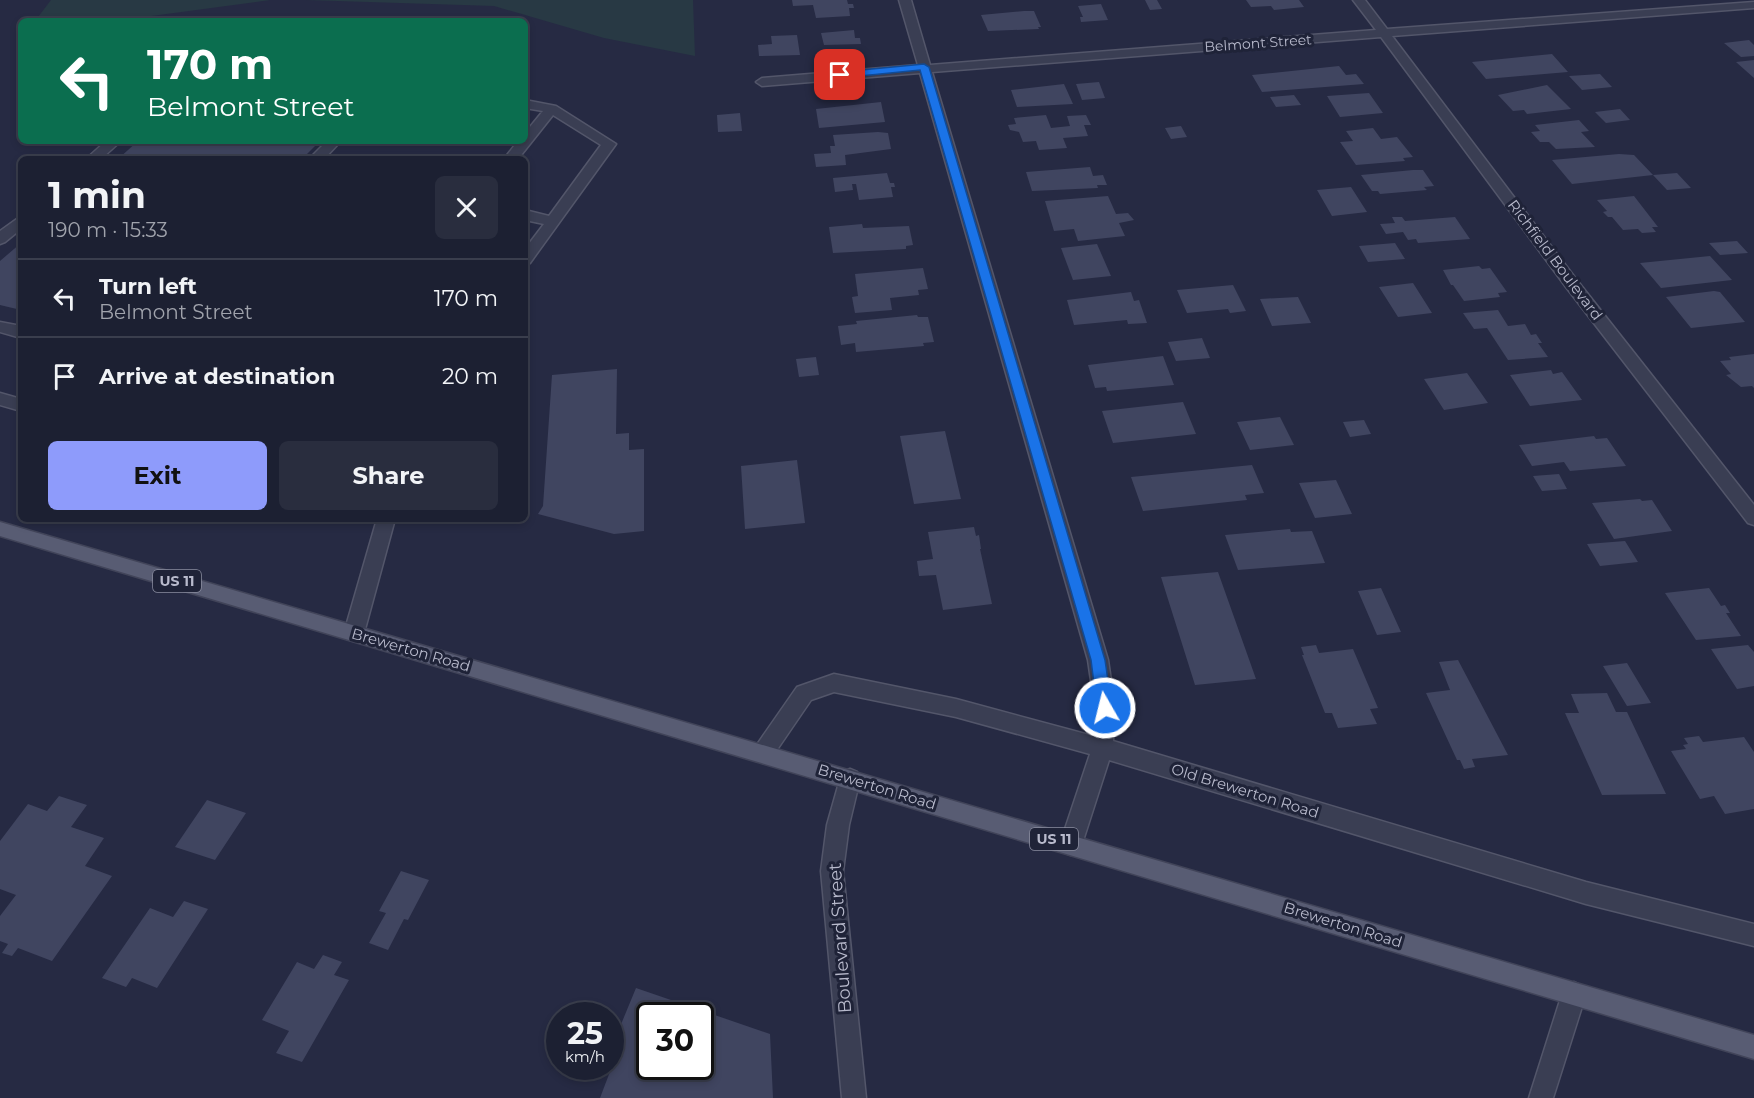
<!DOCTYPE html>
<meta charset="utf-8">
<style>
body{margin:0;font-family:Montserrat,sans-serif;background:#292d3e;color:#f1f3f6;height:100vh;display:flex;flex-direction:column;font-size:22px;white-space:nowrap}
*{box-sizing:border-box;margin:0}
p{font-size:20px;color:#a0a3ac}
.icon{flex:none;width:33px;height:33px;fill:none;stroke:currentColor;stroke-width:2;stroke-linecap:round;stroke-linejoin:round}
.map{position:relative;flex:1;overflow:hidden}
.panel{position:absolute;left:18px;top:156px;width:510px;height:366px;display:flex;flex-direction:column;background:#1c2032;border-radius:9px;box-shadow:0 3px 9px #0003,0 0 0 2px #3a3e4d}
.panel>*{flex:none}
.top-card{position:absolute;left:18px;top:18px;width:510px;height:126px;border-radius:9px;box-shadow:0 3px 9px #0003,0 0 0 2px #3a3e4d;background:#0b6e4f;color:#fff;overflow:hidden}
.speed{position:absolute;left:546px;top:1002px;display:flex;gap:12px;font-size:30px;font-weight:700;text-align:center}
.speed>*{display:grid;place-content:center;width:78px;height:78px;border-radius:50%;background:#1c2032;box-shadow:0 3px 9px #0003,0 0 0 2px #3a3e4d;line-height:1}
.speed small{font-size:15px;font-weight:400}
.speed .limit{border:3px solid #111;border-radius:9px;background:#fff;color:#111}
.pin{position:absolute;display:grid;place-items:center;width:51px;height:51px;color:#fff;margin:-26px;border-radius:12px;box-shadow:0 3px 9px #0006}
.me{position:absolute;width:66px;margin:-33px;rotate:352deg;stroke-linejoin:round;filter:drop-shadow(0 0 4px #0008)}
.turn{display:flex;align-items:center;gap:21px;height:126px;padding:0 30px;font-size:27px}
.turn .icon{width:78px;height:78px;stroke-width:2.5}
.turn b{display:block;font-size:42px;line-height:51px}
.round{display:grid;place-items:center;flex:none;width:63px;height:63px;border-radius:9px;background:#292d3e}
.overview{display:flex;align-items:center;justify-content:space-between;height:102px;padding:0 30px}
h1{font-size:36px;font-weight:700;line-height:45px}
.cta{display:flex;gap:12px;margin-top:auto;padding:12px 30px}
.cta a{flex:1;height:69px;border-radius:9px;background:#8e9bfb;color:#111;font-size:24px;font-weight:700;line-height:69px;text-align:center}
.cta a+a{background:#292d3e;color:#f1f3f6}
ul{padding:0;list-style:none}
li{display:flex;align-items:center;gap:18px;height:78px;padding:0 30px;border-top:2px solid #3a3e4d}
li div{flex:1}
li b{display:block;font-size:22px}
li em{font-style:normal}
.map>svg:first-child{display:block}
</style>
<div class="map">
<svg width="1754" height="1098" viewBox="0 0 1754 1098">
<rect width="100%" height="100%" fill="#262a43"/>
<path fill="#283944" d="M51 0H270L114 21H35Z
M306 0H693L695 56 604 38 494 6Z"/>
<path fill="#404560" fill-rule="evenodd" d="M792 0H847L848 4H853L854 8H849L850 16 816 18 813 5 793 6Z
M1145 0H1157L1162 9 1150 10Z
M1246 0H1299L1304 7 1274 10 1271 6 1251 7Z
M1101 4 1108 20 1081 22 1080 17H1083L1078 6Z
M1024 11H1034L1041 27H1038L1039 29 988 31 981 15Z
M854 30 855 38H860L861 44 824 45 821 33Z
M797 35 800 55 759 56 758 45 772 44 771 36Z
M1749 40 1754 45V56L1741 57 1724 43Z
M1552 54 1568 72 1486 79 1472 62Z
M1754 60V78L1736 62Z
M1339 66 1346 75 1356 74 1364 84 1262 92 1252 75Z
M1600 74 1612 87 1582 90 1569 76Z
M1099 82 1105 98 1082 100 1076 84Z
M1064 84 1073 104 1017 107 1011 90Z
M1547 85 1571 109 1527 114 1524 110 1513 111 1498 95Z
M1369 93 1383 113 1340 117 1327 96Z
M1294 95 1301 105 1276 107 1270 97Z
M881 102 885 122 819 128 816 109Z
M1620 109 1630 120 1606 123 1595 112Z
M740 113 742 131 718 132 717 115Z
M1046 115 1051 128 1070 126 1067 116 1086 115 1091 125H1084L1088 136 1063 138 1067 148 1039 150 1036 141 1023 142 1019 132 1010 130 1008 125 1016 124 1014 118Z
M1579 120 1589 131 1581 132 1595 147 1556 149 1549 142H1540L1531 132 1540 131 1535 125Z
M1181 126 1187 137 1171 139 1165 128Z
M1373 128 1381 139 1397 137 1413 157 1403 158 1405 161 1356 165 1340 142 1353 141 1346 131Z
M878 132 888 133 891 149 845 155 846 165 816 167 814 154 831 153 830 146H835L833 135Z
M138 141H320L302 159H118Z
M1619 154 1634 155 1653 175 1572 184 1552 160Z
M1090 167 1093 176 1103 175 1107 185H1097L1098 188 1032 191 1026 172Z
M1413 170H1423L1434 186 1424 187 1427 190 1380 194 1378 191H1372L1361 175Z
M887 173 890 183H894L895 187H891L893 197 859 200 856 184H852L853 190 835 192 833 178Z
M1677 173 1691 188 1667 190 1653 175Z
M1351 187 1367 212 1332 216 1317 190Z
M1108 196 1116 214 1128 213 1134 220 1119 223 1125 236 1078 241 1074 229 1054 231 1045 201Z
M1634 196 1658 227H1652L1656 232 1642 233 1638 229 1623 230 1612 217H1608L1603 212 1607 211 1597 200Z
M1392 217H1402L1405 221 1455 217 1470 239 1418 243 1416 239 1408 240 1403 232 1386 234 1380 224 1395 223Z
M862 224 863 228 909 226 913 245 906 246V249L833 253 829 227Z
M1737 241 1748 253 1720 255 1709 243Z
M21 243V310L0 305V261Z
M1395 243 1405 259 1368 262 1359 246Z
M1097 244 1111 276 1073 280 1061 248Z
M1710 256 1732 280 1661 288 1640 263Z
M1479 266 1482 269 1490 268 1507 292 1498 293 1500 297 1464 301 1453 285H1451L1443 270Z
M923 268 928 289 918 290 919 295 890 298 892 310 855 313 852 297 858 296 855 274Z
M1413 283 1432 313 1398 317 1379 287Z
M1233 285 1246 311 1230 313 1228 309 1187 313 1177 290Z
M1714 291 1720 292 1745 322 1691 328 1666 297Z
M1131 292 1134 301 1139 300 1147 323 1128 324 1127 320 1074 325 1067 300Z
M1298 297 1311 323 1272 326 1260 299Z
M1498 310 1508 326 1525 324 1531 335 1536 334 1542 343H1538L1548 357 1508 360 1487 328 1474 329 1463 313Z
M917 315 918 317H928L934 342 923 343 924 346 856 352 855 343 841 345 838 326 857 324 856 321Z
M1202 338 1210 358 1176 361 1168 342Z
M1754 354V388L1752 386 1741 387 1726 375 1731 374 1720 361 1731 360 1729 357Z
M1163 356 1174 385 1107 391 1106 387 1095 388 1088 365Z
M816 357 819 375 799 377 796 359Z
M617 369 616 434 629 433V450L644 449V531L614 534 538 514 543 506 552 375Z
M1551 370 1553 374 1562 372 1582 400 1530 406 1510 375Z
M1467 373 1488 403 1444 410 1424 379Z
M1183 402 1196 434 1113 443 1102 411Z
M1280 417 1294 445 1250 450 1237 422Z
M1364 420 1371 434 1350 437 1343 422Z
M945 431 961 499 914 504 900 436Z
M1594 436 1596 439 1607 438 1626 466 1570 471 1564 462 1532 466 1519 445Z
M797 460 805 523 745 529 741 466Z
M1252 465 1264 493 1245 495 1247 500 1143 511 1131 477Z
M1559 474 1567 489 1542 491 1533 476Z
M1336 480 1352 514 1315 518 1299 483Z
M1640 499 1642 501 1652 500 1672 531 1614 539 1592 503Z
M974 527 976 536 979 535 981 549H980L992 604 943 610 936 575 919 576 917 561 933 559 928 532Z
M1290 529 1291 532 1312 531 1325 563 1238 570 1225 535Z
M1625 541 1638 562 1600 566 1587 544Z
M1218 572 1256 679 1195 685 1161 577Z
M1381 588 1401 632 1377 635 1358 591Z
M1709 588 1721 606 1725 605 1730 613H1726L1741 636 1696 640 1665 593Z
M1316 645 1319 653 1353 649 1378 708 1370 709 1377 724 1338 728 1332 713H1325L1302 655H1304L1301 647Z
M1748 645 1754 652V686L1737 689 1711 649Z
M1458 660 1508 755 1472 759 1475 767 1464 769 1460 760H1457L1426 693 1450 690 1439 662Z
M1627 663 1651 703 1627 706 1603 666Z
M1607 693 1616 712H1627L1666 794 1602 795 1565 713H1579L1571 694Z
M1699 736 1703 742 1744 737 1754 752V809L1725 814 1714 796 1700 799 1671 751 1686 749 1683 745 1688 744 1684 738Z
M59 796 87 805 71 827 104 838 85 866 112 876 52 961 18 948 12 956 2 953 8 944 0 941V916L16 895 0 889V841L28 804 47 811Z
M207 800 246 813 215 860 175 847Z
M401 871 429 880 408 920 404 919 388 950 369 943 386 913 379 911Z
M184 901 208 909 157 988 132 978 126 987 102 978 150 908 173 917Z
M323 955 342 962 334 975 349 980 302 1062 276 1053 289 1031 262 1020 297 962 314 969Z
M636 988 770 1034 773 1098H600L611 1069 610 1051ZM650 1016H700V1066H650Z"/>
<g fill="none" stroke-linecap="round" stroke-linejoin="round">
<g stroke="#53566a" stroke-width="3">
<path id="service" d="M525 100 556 106 616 144 530 263 525 265V249L544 224 525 220V210L549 216 601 145 553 115 518 159H504L518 141H525V133L543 111 525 108Z
M106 141H121L101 159H86Z
M327 141H341L324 159H309Z
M21 216V229L5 242 0 244V231Z
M0 322 21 326V338L0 332Z
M0 393 21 399V411L0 405Z
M377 519H395L364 633 361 639 354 641 347 639 344 633Z
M1574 982 1582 986 1586 994 1553 1098H1529L1562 994 1566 986Z"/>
</g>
<g stroke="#53566a" stroke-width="3">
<path id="minor" d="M899 0H911L930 65 1376 30 1353 0H1365L1387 29 1754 2V8L1392 36 1576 279 1754 505V525L1748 523 1566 287 1381 37 932 72 1108 660 1115 708 1113 741 1586 882 1754 924V946L1586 904 1109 760 1082 844 1079 852 1071 855 1063 852 1060 844 1090 754 956 717 834 692 811 700 770 760 763 763 756 760 753 753 756 746 797 687 834 674 956 699 1093 736 1095 708 1088 660 920 73 762 86 756 82 762 78 918 65Z
M850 769 857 772 860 779 849 825 843 871 866 1098H842L821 871 827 825 840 779 843 772Z"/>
</g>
<g stroke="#414459" stroke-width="3">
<path id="primary" d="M0 522 1754 1035V1059L0 536Z"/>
</g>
<use href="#service" fill="#3a3e53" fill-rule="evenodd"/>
<use href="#minor" fill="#3a3e53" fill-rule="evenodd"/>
<use href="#primary" fill="#585c73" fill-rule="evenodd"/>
</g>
<path fill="#1a73e8" stroke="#114b97" stroke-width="1.5" d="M924 64 929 67 1105 660 1112 708 1110 713 1105 715 1099 713 1097 708 1091 660 920 70 840 78 835 75 840 72Z"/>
<g text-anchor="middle" stroke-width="6" stroke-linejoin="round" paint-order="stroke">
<g font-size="14" fill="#b8bacc" stroke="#1f2338">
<text transform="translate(1258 43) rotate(-4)" y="5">Belmont Street</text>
</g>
<g fill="#1f2338" stroke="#8a8da0" stroke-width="1.5">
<rect x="153" y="570" width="48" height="22" rx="4.5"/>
<rect x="1030" y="828" width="48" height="22" rx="4.5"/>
</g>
<g font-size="14" font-weight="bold" fill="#b8bacc">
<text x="177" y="586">US 11</text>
<text x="1054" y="844">US 11</text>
</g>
<g font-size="15" fill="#b8bacc" stroke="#1f2338">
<text transform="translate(1555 260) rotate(53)" y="5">Richfield Boulevard</text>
<text transform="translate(411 650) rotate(16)" y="5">Brewerton Road</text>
<text transform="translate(877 787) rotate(17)" y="5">Brewerton Road</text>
<text transform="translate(1245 791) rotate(17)" y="5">Old Brewerton Road</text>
<text transform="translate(1343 925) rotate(17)" y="5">Brewerton Road</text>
</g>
<g font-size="18" fill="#b8bacc" stroke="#1f2338">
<text transform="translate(840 938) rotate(-94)" y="6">Boulevard Street</text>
</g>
</g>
</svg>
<div class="speed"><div>25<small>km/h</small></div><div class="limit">30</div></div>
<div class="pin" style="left:840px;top:75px;background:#d93025"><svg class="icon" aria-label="arrive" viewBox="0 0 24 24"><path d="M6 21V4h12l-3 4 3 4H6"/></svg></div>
<svg class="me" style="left:1105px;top:708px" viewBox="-20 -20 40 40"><circle r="17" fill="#1a73e8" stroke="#fff" stroke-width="3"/><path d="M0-11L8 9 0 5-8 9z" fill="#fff"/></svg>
<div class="top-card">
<div class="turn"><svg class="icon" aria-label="left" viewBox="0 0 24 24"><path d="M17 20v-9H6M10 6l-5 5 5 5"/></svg><div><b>170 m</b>Belmont Street</div></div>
</div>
<section class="panel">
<div class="overview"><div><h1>1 min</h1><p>190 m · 15:33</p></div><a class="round"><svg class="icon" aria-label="close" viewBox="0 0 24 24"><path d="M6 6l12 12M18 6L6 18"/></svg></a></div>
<ul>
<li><svg class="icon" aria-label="left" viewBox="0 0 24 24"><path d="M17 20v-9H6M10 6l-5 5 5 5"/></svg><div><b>Turn left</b><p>Belmont Street</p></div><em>170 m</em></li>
<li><svg class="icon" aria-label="arrive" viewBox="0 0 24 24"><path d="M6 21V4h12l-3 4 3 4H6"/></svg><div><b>Arrive at destination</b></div><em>20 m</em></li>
</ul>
<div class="cta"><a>Exit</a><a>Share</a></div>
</section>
</div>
